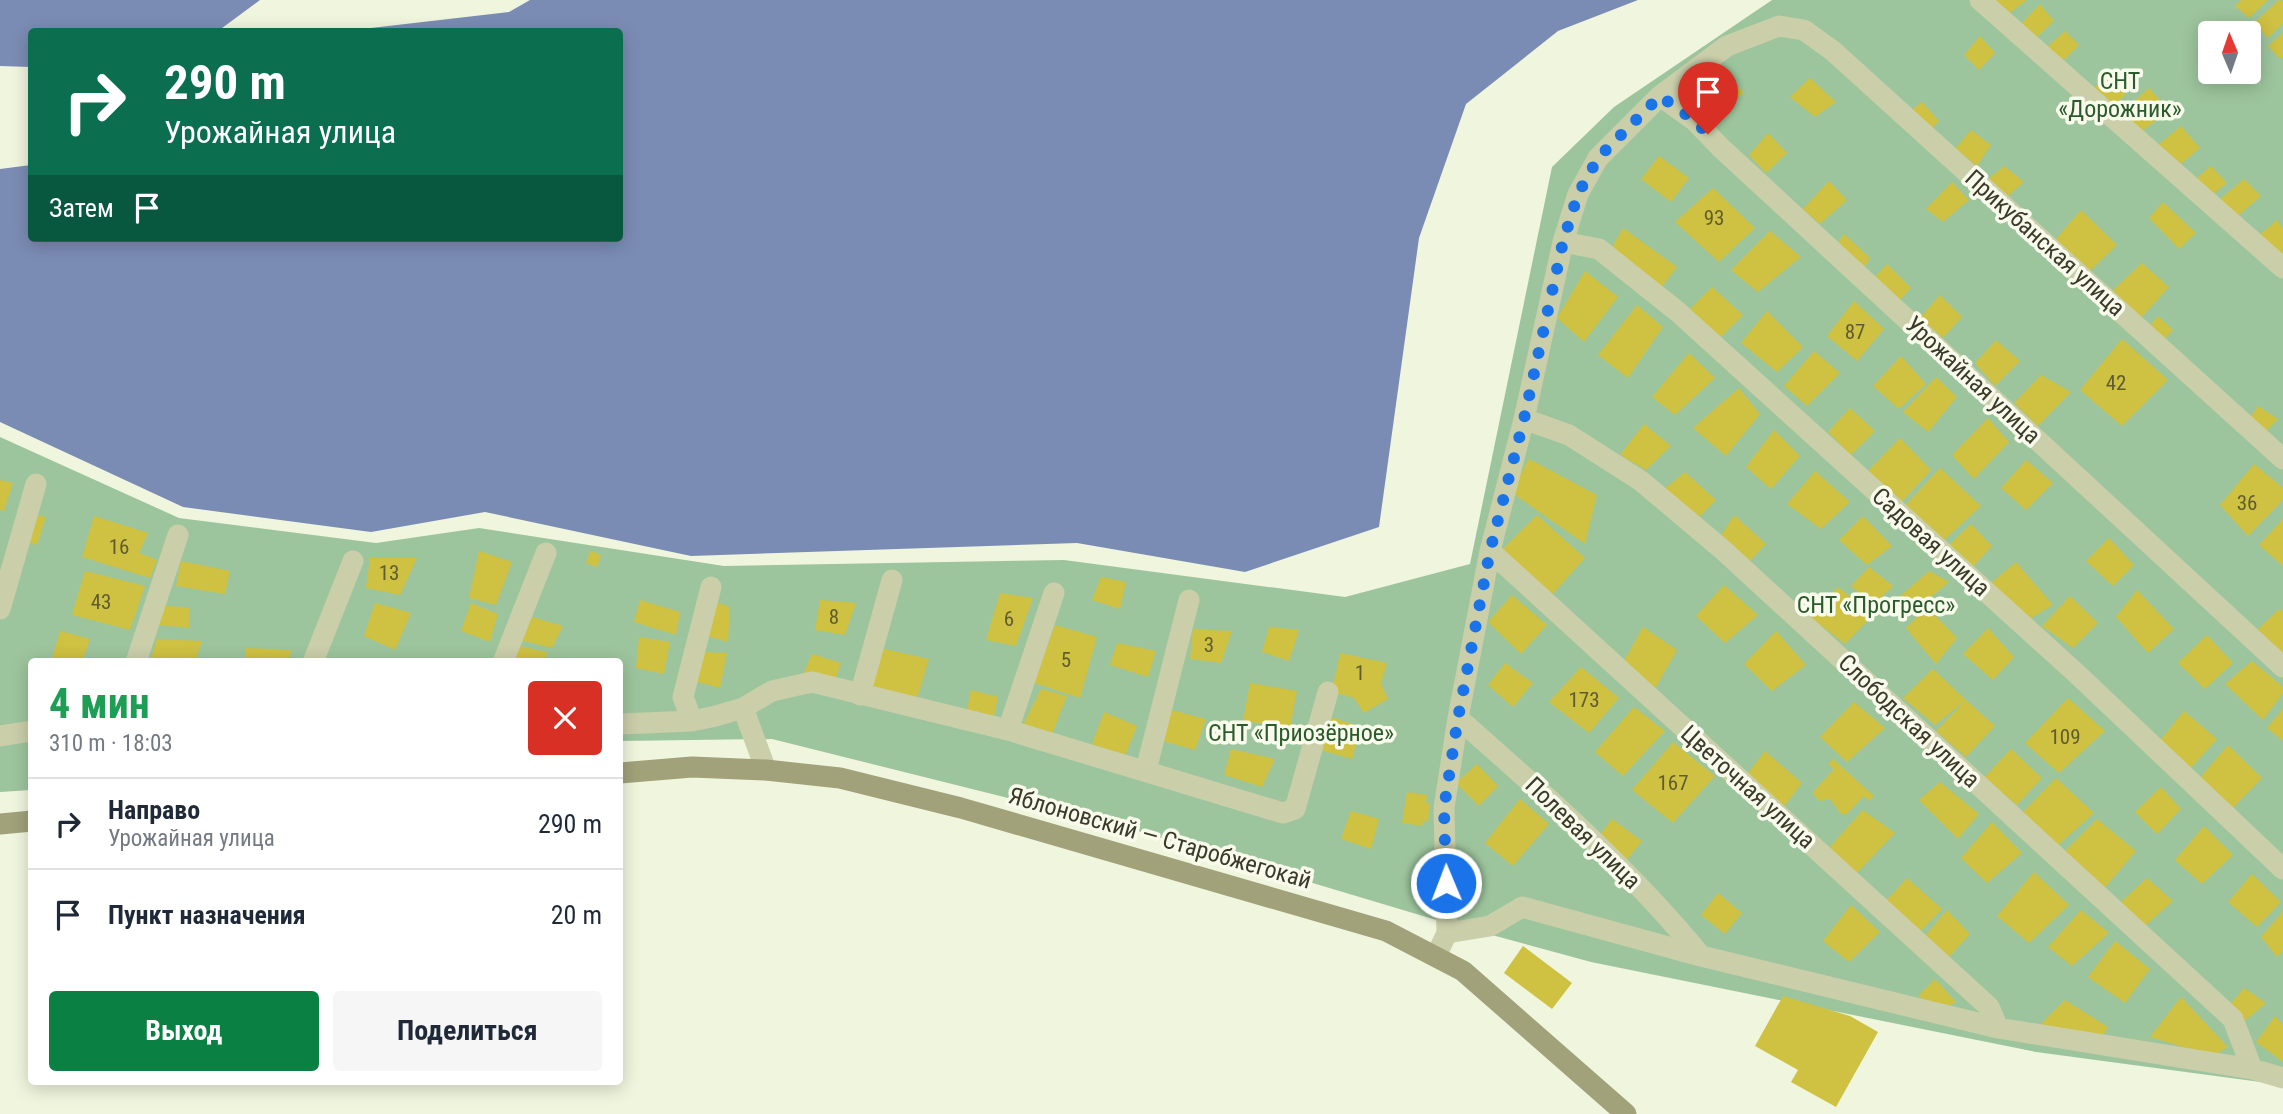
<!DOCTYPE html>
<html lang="ru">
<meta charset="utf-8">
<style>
body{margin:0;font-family:"Roboto Condensed",sans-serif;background:#f6f6f7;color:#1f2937;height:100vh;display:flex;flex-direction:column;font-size:26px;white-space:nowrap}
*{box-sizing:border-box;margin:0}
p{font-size:23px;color:#747a83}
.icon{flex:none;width:38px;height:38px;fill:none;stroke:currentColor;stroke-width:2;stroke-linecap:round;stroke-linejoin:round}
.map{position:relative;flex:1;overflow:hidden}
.details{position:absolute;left:28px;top:658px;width:595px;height:427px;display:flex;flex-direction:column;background:#fff;border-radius:7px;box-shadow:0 4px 18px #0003}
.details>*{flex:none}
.guide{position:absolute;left:28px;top:28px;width:595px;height:214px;border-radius:7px;box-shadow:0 4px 18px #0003;background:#0b6e4f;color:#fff;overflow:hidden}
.needle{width:46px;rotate:358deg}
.buttons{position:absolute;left:2198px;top:21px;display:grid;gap:14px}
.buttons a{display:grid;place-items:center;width:63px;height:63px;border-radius:7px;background:#fff;box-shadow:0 4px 18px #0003;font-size:35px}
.pin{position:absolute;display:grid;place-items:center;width:60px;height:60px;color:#fff;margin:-72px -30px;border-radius:50% 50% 50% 0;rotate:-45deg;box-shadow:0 0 7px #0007}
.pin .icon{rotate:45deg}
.me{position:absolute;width:77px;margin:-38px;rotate:359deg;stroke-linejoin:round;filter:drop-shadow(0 0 5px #0008)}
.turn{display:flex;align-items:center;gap:24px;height:147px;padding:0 21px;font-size:32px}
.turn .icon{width:91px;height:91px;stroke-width:2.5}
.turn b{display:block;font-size:49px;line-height:60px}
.then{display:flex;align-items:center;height:66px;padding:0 21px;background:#0003;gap:14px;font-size:26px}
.round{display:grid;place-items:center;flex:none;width:74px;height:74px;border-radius:7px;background:#f6f6f7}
.headline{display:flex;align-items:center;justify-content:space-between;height:119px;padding:0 21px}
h1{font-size:42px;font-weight:700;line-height:52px;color:#1e9e55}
.cta{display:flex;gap:14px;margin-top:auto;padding:14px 21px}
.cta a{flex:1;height:80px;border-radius:7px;background:#0b8043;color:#fff;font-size:28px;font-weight:700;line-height:80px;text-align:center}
.cta a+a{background:#f6f6f7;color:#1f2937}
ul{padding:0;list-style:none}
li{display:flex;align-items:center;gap:21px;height:91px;padding:0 21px;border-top:2px solid #e0e1e3}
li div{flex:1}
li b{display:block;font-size:26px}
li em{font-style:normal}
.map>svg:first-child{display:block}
</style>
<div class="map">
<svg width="2283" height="1114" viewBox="0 0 2283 1114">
<rect width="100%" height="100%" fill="#f0f5de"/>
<path fill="#9dc59d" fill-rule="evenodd" d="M1772 0H2283V1085L2036 1052 1591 962 1433 919 1128 828 772 739 620 741V662H32L31 790 0 792V437L179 518 376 543 479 528 724 566 1064 560 1345 597 1470 564 1552 167 1614 107ZM2210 33H2249V72H2210Z"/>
<path fill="#7b8cb4" d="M0 0H260L218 31 32 32 31 67 0 66Z
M530 0H1638L1558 31 1466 104 1419 238 1379 527 1245 572 1077 543 691 556 485 512 371 532 183 507 0 422V169L31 165 32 238H620V32L366 31 371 28 509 12Z"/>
<path fill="#cfc142" d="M1989 0H2027L2006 16Z
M2241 0H2268L2249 18 2235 6Z
M2279 0 2283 1V23L2268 38 2254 23Z
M2040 4 2054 21 2037 37 2021 24Z
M2065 31 2079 45 2062 62 2046 48Z
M2283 33V57L2280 59 2268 46Z
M1980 36 1995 53 1979 70 1964 55Z
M1724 73 1744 93 1722 109 1705 88Z
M2110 75 2126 94 2111 109 2093 88Z
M1810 78 1836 102 1815 117 1790 97Z
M2149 88 2169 110 2141 132 2122 112Z
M1922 102 1939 121 1931 129 1909 112Z
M2181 126 2200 148 2176 168 2156 147Z
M1971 130 1991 145 1977 166 1955 149Z
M1768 133 1787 153 1766 173 1749 155Z
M1659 156 1689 178 1671 202 1641 179Z
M2004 166 2024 182 2006 198 1986 181Z
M2211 166 2227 183 2210 197 2192 182Z
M2244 179 2261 196 2237 217 2219 200Z
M1829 181 1847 200 1820 224 1803 209Z
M1952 182 1969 200 1943 222 1926 209Z
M1713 188 1755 228 1719 262 1675 222Z
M2163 202 2196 233 2179 249 2149 218Z
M2081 210 2117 245 2088 273 2055 240Z
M2277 220 2283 228V254L2279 257 2258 236Z
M1623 228 1677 267 1661 288 1611 249Z
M1770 231 1801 257 1758 292 1731 270Z
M1844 234 1870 258 1863 270 1835 247Z
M2142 263 2169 287 2140 319 2110 293Z
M1887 264 1911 288 1899 301 1874 278Z
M1585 271 1618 297 1584 342 1557 318Z
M1712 287 1743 315 1721 337 1688 311Z
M1940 295 1962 317 1943 338 1920 318Z
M1854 301 1884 329 1857 361 1827 336Z
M1637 305 1663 327 1628 378 1598 355Z
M1767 311 1803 347 1777 372 1741 343Z
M2158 316 2173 330 2163 341 2149 327Z
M2122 339 2168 380 2122 426 2080 390Z
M1996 340 2020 361 1995 386 1975 363Z
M1814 351 1840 373 1807 406 1784 386Z
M1689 353 1715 378 1675 415 1652 397Z
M1901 356 1926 384 1899 409 1873 386Z
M2041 375 2071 392 2038 426 2014 403Z
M1936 377 1957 397 1928 432 1903 412Z
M1739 388 1760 414 1726 456 1693 428Z
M2258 406 2278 419 2264 433 2249 420Z
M1850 408 1875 431 1851 455 1828 432Z
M1988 418 2009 442 1974 479 1952 455Z
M1644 424 1671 446 1646 470 1620 455Z
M1774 430 1800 456 1771 489 1746 467Z
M1900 438 1931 470 1901 503 1868 471Z
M1529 459 1597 495 1585 544 1511 492Z
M2026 460 2053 483 2026 510 2001 488Z
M2254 464 2283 488V500L2248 536 2220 505Z
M1940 468 1981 506 1940 544 1903 508Z
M1815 471 1850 502 1821 529 1787 504Z
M1685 472 1716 500 1697 519 1663 490Z
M0 480 13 483 4 511 0 510Z
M31 514 46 517 37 545 24 541Z
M1537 515 1585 558 1550 597 1502 550Z
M1734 515 1766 544 1747 564 1720 537Z
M94 516 148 533 139 553 157 560 150 578 82 557Z
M1863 516 1892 546 1867 565 1839 540Z
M2283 519V566L2259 545Z
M1971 524 1992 546 1970 570 1946 548Z
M2109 538 2134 565 2113 586 2086 561Z
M479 551 512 562 496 605 469 598Z
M590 551 601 555 597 567 586 563Z
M370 558H417L400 595 366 588Z
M181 561 230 571 225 594 176 586Z
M2016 562 2053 605 2028 620 1991 583Z
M1869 567 1893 586 1873 605 1851 586Z
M85 571 145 586 130 630 72 615Z
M1929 571 1949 582 1917 609 1899 597Z
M1101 577 1126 582 1120 609 1092 600Z
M1724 585 1758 615 1725 643 1696 616Z
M1838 587 1873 615 1845 644 1809 616Z
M2137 590 2174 629 2148 653 2116 617Z
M1000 593 1033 598 1016 646 986 640Z
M1512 595 1547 625 1521 654 1488 622Z
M2070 596 2098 623 2073 648 2042 626Z
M640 600 680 612 676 635 634 622Z
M820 600 856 603 845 635 815 630Z
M716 602 730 607 728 642 707 636Z
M375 603 411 613 395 650 364 636Z
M471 603 498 614 490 642 461 631Z
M161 605 189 608V628L159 625Z
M1927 607 1957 638 1936 664 1906 628Z
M2279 609 2283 612V656L2254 633Z
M525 615 563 626 552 648 516 639Z
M1055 625 1097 637 1080 698 1034 683Z
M1269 627 1299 630 1289 661 1262 652Z
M1643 627 1677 650 1655 689 1624 661Z
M1988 628 2014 657 1993 680 1963 654Z
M1193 629 1232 631 1221 663 1190 659Z
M60 631 90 639 82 662H51Z
M1776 631 1806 665 1772 691 1744 664Z
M2207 635 2233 663 2205 689 2178 663Z
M639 637 670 642 664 674 636 668Z
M157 639 202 641 195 662H150Z
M1117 643 1156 651 1148 677 1110 665Z
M514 645 547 652 545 662H508Z
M246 648 291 650 289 662H244Z
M880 648 929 659 916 702 867 691Z
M701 652 727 653 720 688 694 681Z
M1340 653 1387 663 1381 684 1388 699 1364 713 1354 698 1332 692Z
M812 654 841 663 836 678 804 673Z
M2252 661 2283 687V693L2263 720 2225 684Z
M1505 663 1533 683 1513 707 1488 685Z
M1581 667 1619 698 1589 733 1549 702Z
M1933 669 1966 700 1935 725 1903 698Z
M1250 683 1297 691 1290 728 1243 721Z
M1041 689 1067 696 1051 737 1022 727Z
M971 690 998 697 993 721 966 715Z
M2068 698 2105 731 2059 773 2025 743Z
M1966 700 1995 726 1966 757 1936 731Z
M1854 702 1885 728 1847 762 1820 737Z
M1634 707 1665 731 1623 776 1595 752Z
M2283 709V741L2267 728Z
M1171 710 1206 719 1195 750 1163 741Z
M2184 711 2217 739 2189 770 2158 743Z
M1104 712 1137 726 1125 756 1092 744Z
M1328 716 1361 727 1352 759 1317 749Z
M1673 742 1715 776 1673 823 1632 790Z
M2228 745 2262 778 2232 809 2199 779Z
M1231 749 1275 759 1262 787 1224 775Z
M2011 749 2042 778 2017 805 1984 778Z
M1765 751 1802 783 1783 808 1748 773Z
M1833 759 1874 796 1869 801 1864 796 1847 814H1841L1830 799 1820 801 1814 795V791L1834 769 1828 764Z
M1477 764 1498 786 1479 806 1456 783Z
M2056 778 2094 813 2056 847 2021 814Z
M1940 782 1979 814 1958 839 1919 800Z
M2161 787 2181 809 2157 834 2135 812Z
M1407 792 1427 795 1426 803H1430L1428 822 1423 821 1422 826 1402 823Z
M1520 799 1549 824 1513 866 1485 843Z
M1863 810 1895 833 1856 874 1829 848Z
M1351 811 1379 819 1371 849 1341 839Z
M1612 819 1642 841 1625 862 1597 839Z
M2097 819 2136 851 2102 891 2062 854Z
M1992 822 2022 853 1987 883 1961 858Z
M2204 826 2233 855 2202 884 2175 860Z
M2034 872 2069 905 2029 943 1997 916Z
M2252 874 2281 902 2257 927 2228 902Z
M1907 878 1942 909 1919 933 1885 902Z
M2147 878 2173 901 2145 926 2120 903Z
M1718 893 1742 913 1725 934 1701 915Z
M1851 905 1880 932 1849 962 1823 941Z
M1947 910 1970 934 1949 957 1924 937Z
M2081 910 2109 933 2072 966 2048 947Z
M2283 911V951L2277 957 2261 937Z
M2115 941 2150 969 2125 1003 2088 977Z
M1523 946 1572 983 1552 1009 1504 973Z
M1935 979 1956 1002 1944 1009 1918 996Z
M2244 988 2266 1003 2245 1021 2229 1006Z
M1783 996 1850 1016 1878 1032 1836 1107 1791 1082 1798 1070 1755 1046Z
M2181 997 2228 1047 2213 1056 2150 1037Z
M2065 1000 2108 1027 2101 1039 2038 1027Z
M2275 1016 2283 1025V1062L2256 1042Z"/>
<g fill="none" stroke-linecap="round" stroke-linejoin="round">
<path stroke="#cacea9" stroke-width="21" d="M1980 0 2283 268
M1660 96 1695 121 1720 147 2283 667
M1563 242 1599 249 1678 312 2077 674 2283 869
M1524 419 1569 435 1641 481 1723 550 2233 1019 2252 1069
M1490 551 1989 1007 1998 1028
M0 609 36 484
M136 662 178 535
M313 662 353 561
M503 662 546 553
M860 695 892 580
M743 708 766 770
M1458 718C1543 793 1629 868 1701 956
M692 721 683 697 711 587
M620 724 692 721 716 716 743 708 772 691 812 682 1008 730 1283 813 1295 809 1328 692
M1008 730 1054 593
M0 736 32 731
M1146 770 1189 600
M1447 933 1490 926 1522 907 1701 956 1998 1028 2252 1069 2283 1078
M1436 956 1447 933 1444 808 1458 718 1490 551 1524 419 1563 242 1578 194 1598 158 1660 96 1727 46 1779 26 1804 30 1833 51 2283 459"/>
<path stroke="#a1a27a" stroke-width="21" d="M620 773 692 767 766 770 840 778 961 808 1386 931 1463 971 1626 1114
M0 824 32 821"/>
</g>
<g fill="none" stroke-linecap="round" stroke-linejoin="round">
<path stroke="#1a73e8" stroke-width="12" stroke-dasharray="0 21.6" d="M1446 883 1444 808 1458 718 1490 551 1524 419 1563 242 1578 194 1598 158 1660 96 1695 121 1708 134"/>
</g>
<g text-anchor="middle" stroke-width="7" stroke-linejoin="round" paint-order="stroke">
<g font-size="21" fill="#605c2f">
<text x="1714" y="225">93</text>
<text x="1855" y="339">87</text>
<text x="2116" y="390">42</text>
<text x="2247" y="510">36</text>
<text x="119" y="554">16</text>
<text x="389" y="580">13</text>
<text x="101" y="609">43</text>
<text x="834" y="624">8</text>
<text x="1009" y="626">6</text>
<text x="1209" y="652">3</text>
<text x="1066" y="667">5</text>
<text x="1360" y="680">1</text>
<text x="1584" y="707">173</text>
<text x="2065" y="744">109</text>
<text x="1673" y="790">167</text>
</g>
<g font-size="24" fill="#2b5b2c" stroke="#f8fbeb">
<text x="2120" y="89">СНТ<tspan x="2120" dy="28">«Дорожник»</tspan></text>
<text x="1876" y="613">СНТ «Прогресс»</text>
<text x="1301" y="741">СНТ «Приозёрное»</text>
</g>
<g font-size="24" fill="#3b3a29" stroke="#f8fbeb">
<text transform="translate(2045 243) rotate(42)" y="8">Прикубанская улица</text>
<text transform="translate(1973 380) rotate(43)" y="8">Урожайная улица</text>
<text transform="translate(1931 542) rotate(42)" y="8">Садовая улица</text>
<text transform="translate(1909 721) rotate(43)" y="8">Слободская улица</text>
<text transform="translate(1748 787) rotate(42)" y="8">Цветочная улица</text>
<text transform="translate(1583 833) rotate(44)" y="8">Полевая улица</text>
<text transform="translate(1160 838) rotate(16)" y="8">Яблоновский — Старобжегокай</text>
</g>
</g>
</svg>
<div class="buttons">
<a><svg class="needle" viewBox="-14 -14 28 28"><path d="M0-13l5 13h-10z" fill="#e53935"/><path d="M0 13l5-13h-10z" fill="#747a83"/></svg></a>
</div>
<div class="pin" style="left:1708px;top:134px;background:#d93025"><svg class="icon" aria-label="arrive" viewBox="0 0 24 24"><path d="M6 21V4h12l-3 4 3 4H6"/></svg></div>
<svg class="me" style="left:1446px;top:883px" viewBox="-20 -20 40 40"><circle r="17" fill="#1a73e8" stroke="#fff" stroke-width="3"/><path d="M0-11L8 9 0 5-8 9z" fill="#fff"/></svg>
<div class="guide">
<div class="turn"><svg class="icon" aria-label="right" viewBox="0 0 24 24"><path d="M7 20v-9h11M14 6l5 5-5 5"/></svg><div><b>290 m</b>Урожайная улица</div></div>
<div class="then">Затем<svg class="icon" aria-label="arrive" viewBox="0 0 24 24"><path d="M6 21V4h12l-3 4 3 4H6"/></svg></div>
</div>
<section class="details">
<div class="headline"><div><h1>4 мин</h1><p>310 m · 18:03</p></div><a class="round" style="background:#d93025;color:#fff"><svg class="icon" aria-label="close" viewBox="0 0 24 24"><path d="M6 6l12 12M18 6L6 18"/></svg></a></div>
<ul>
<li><svg class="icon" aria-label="right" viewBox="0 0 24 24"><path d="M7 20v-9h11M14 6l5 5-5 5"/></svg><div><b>Направо</b><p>Урожайная улица</p></div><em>290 m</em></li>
<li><svg class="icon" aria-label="arrive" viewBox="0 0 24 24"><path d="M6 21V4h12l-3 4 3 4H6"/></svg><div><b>Пункт назначения</b></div><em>20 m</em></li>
</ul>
<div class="cta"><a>Выход</a><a>Поделиться</a></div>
</section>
</div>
